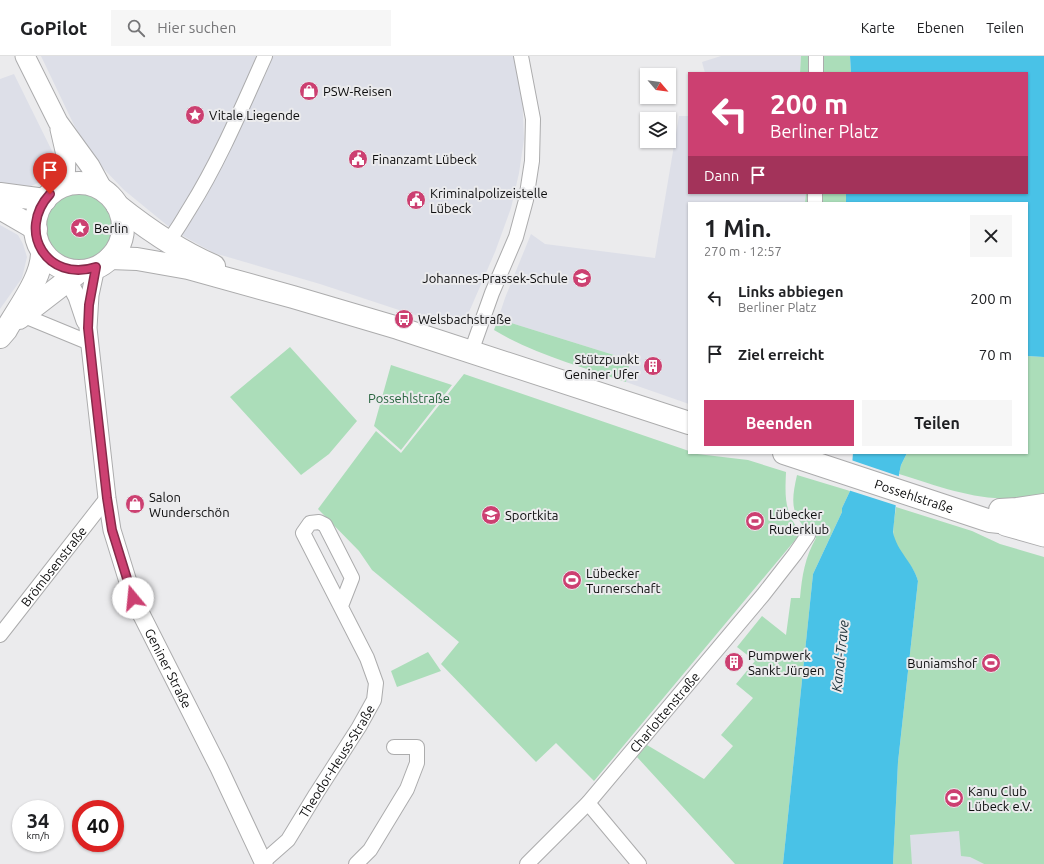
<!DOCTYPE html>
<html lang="de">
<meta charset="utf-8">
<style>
body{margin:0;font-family:Ubuntu,sans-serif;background:#f6f6f6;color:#202124;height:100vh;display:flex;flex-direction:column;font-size:15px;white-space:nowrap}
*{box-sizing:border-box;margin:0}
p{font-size:13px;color:#757577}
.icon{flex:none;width:22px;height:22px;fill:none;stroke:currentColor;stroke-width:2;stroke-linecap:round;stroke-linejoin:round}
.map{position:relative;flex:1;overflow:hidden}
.drawer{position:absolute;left:688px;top:146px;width:340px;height:252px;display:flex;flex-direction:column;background:#fff;border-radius:0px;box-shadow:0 1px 3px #0004}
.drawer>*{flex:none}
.guide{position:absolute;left:688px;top:16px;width:340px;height:122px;border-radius:0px;box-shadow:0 1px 3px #0004;background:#cc4071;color:#fff;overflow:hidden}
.needle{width:26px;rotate:119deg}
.tools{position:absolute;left:640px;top:12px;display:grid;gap:8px}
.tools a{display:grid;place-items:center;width:36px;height:36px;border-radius:0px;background:#fff;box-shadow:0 1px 3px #0004;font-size:20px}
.speed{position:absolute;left:12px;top:744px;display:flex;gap:8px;font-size:20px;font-weight:700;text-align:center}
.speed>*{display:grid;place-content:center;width:52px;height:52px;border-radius:50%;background:#fff;box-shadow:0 1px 3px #0004;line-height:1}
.speed small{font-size:10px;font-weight:400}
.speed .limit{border:6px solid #d22;background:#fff;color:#111}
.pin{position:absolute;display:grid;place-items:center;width:34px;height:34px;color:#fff;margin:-41px -17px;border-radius:50% 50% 50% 0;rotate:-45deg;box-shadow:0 0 4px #0007}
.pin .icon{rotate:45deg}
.me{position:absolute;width:44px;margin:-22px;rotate:343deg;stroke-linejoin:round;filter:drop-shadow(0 0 3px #0008)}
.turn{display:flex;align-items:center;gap:14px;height:84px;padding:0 16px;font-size:18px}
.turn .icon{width:52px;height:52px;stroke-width:2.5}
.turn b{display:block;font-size:28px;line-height:34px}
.then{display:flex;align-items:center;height:38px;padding:0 16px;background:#0003;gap:8px;font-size:15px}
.round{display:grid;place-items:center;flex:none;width:42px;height:42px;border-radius:0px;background:#f6f6f6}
.overview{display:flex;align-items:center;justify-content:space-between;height:68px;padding:0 16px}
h1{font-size:24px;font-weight:600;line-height:30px}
.primary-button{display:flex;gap:8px;margin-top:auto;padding:8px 16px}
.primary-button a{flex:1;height:46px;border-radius:0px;background:#cc4071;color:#fff;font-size:16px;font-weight:600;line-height:46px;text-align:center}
.primary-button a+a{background:#f6f6f6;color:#202124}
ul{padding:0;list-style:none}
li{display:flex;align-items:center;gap:12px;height:56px;padding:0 16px}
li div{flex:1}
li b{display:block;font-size:15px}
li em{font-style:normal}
header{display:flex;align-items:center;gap:24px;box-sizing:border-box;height:56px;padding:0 20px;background:#fff;border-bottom:1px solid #e0e0e0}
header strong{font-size:19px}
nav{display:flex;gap:22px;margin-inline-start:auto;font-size:14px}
.search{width:280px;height:36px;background:#f6f6f6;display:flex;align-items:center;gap:10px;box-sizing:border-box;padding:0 14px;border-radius:0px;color:#757577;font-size:15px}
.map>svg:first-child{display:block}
</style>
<header>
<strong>GoPilot</strong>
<div class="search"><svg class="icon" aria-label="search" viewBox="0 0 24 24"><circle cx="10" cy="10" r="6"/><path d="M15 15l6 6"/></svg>Hier suchen</div>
<nav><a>Karte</a><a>Ebenen</a><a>Teilen</a></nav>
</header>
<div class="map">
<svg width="1044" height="808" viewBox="0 0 1044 808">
<rect width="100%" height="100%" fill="#ebebed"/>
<path fill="#dddfe8" d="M41 0H515L522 34 524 83 519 117 511 152 495 196 466 263 448 268 408 257 320 228 214 197 185 181 168 170 124 134 101 110 91 98 74 69Z
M721 0H801L800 17H705L702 6Z
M14 18 53 97 55 106 52 115 47 123 31 130 0 127V23Z
M679 60H689V137H806L805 147H689V348L626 326 630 304 498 263 505 242 531 178 545 188 655 202Z
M0 169 18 179 23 188 27 201 22 222 0 253Z
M959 775 970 801 984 808H912L909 779Z"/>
<path fill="#abddb9" d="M801 0H850L851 17H800Z
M806 137H846V147H805Z
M45 172a35 35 0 1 1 70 0a35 35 0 1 1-70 0Z
M498 263 630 304 626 326C583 311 533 298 494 274Z
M290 291 357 365 329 398 301 419 230 341Z
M1027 300 1044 301V439C990 450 950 434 899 418L901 409 907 397H1027Z
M391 309 452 329 401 394 374 370Z
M464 318 689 395V397L748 404 786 416C785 441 784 456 801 477L594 725 556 687 536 706 441 608 459 586 372 514 359 495 318 453 376 375 401 397Z
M797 419 850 435 842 452V456L813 518 783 808H735L637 701 647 689 704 723 733 690 721 679 753 642 736 628 755 605 737 591 762 560 786 579 791 542H800C802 520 805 501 816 482 791 461 790 450 797 419Z
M896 451 972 475 1000 488 1044 501V808H984L970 801 961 800 959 775 910 779 912 808H893L898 706 918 525C914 510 901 500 895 486 891 476 895 461 896 451Z
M428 596 441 615 397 631 391 615Z"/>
<path fill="#49c2e7" d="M850 0H1044V301L1027 300V147H846V137H1027V17H851Z
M853 397H907L901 409 899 418 893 476C897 496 913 506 918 525L898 706 893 808H783L813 518 842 456V452L850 435Z"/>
<path fill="#ebebed" d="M851 404 901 421 898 450 848 434Z"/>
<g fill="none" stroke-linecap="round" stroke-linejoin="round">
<g stroke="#acacad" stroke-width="16">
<g id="minor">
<path d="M816 0V17"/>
<path d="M815 147V137"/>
<path d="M168 185C177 175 183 163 190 152 220 104 242 51 265 0"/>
<path d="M22 259 90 287"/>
<path d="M471 296 492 237 516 181 526 144 532 105 533 63 521 0"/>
<path id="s1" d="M0 579 107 442"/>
<path d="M588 747 639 808"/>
<path id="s2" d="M263 806 288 784 316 738 359 671 374 644 376 627 367 602 303 477 310 467 319 466 325 469 352 522 341 550"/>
<path d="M356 808 370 794 407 733 417 707V691H394"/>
<path id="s3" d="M527 808 588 747 763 539 795 498 808 479"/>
</g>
</g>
<g stroke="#acacad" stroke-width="19">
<g id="tertiary">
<path d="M61 211 77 241 85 265"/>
<path id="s4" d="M96 211 90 239 88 272 107 442 112 474 133 542 219 712 264 808"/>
</g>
</g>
<g stroke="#acacad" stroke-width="21">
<path id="secondary" d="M25 0 58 66 90 110 103 134
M60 73 66 99 65 129
M1005 470 1044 481"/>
</g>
<g stroke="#acacad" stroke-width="24">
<g id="primary">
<circle cx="79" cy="171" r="44"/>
<path d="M0 138 45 144"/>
<path d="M117 149C147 173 179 195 214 210"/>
<path d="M0 152 36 173"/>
<path d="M110 202 137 203 188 212 293 241 398 272 689 367"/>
<path d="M19 262 80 215"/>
<path d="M0 281 6 274C19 251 43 221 42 195"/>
<path id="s5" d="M784 397 990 465 1009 467 1044 465"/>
<path d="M1000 454 1017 453 1044 449"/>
</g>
</g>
<use href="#minor" stroke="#fff" stroke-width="14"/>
<use href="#tertiary" stroke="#fff" stroke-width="17"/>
<use href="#secondary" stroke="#fff" stroke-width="19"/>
<use href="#primary" stroke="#fff" stroke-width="22"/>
</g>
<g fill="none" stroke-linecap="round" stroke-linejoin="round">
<g stroke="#852a49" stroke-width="10">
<path id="route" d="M50 138C16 175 47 227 96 211L89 249 88 272 93 318 107 442 112 474 133 542"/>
</g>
<use href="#route" stroke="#cc4071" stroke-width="7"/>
</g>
<defs>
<g id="shop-disc" transform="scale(1)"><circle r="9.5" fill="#cc4071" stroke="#ebebed"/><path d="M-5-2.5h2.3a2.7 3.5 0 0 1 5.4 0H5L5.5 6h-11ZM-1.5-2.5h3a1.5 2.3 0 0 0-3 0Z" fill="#fff"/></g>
<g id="sight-disc" transform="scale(1)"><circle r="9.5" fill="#cc4071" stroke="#ebebed"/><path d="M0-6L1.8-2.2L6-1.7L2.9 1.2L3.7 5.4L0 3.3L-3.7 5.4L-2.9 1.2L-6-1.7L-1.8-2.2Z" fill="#fff"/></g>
<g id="civic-disc" transform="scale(1)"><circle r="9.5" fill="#cc4071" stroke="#ebebed"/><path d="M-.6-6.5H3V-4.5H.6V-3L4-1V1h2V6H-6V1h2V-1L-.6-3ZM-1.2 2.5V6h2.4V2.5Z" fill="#fff"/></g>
<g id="school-disc" transform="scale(1)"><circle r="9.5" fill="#cc4071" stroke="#ebebed"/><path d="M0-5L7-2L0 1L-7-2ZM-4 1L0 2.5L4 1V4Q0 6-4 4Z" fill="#fff"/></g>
<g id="bus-disc" transform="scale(1)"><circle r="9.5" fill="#cc4071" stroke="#ebebed"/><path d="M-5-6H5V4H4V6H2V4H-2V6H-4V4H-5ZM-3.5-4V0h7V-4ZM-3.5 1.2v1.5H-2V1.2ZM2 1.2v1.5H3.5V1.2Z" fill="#fff"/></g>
<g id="building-disc" transform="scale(1)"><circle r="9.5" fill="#cc4071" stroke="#ebebed"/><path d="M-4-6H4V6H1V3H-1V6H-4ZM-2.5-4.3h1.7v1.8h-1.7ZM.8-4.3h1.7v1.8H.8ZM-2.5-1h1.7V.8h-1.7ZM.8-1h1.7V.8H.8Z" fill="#fff"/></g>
<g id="stadium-disc" transform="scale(1)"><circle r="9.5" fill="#cc4071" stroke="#ebebed"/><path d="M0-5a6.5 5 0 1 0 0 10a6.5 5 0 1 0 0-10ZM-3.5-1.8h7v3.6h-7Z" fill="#fff"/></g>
</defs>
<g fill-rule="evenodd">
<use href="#shop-disc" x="309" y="35"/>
<use href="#sight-disc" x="195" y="59"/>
<use href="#civic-disc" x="358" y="103"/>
<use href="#civic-disc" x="416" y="144"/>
<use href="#sight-disc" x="80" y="172"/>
<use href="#school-disc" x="582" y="222"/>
<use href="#bus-disc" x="404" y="263"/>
<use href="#building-disc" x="653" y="310"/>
<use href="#shop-disc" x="135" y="448"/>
<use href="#school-disc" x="491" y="459"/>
<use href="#stadium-disc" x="755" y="465"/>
<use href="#stadium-disc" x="572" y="524"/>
<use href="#building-disc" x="734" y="606"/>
<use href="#stadium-disc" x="991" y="607"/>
<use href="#stadium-disc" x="954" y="742"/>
</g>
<g text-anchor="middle" stroke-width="4" stroke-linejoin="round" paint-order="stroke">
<g font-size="13" fill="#0c0c0d" stroke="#ebebed" text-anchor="start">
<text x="323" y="40">PSW-Reisen</text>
<text x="209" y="64">Vitale Liegende</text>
<text x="372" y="108">Finanzamt Lübeck</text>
<text x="430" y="142">Kriminalpolizeistelle<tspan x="430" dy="15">Lübeck</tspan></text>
<text x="94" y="177">Berlin</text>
<text x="568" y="227" text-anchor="end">Johannes-Prassek-Schule</text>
<text x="418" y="268">Welsbachstraße</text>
<text x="639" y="308" text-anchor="end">Stützpunkt<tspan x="639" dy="15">Geniner Ufer</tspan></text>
<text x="149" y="446">Salon<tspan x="149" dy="15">Wunderschön</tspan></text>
<text x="769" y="463">Lübecker<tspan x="769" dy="15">Ruderklub</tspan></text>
<text x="505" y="464">Sportkita</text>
<text x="586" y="522">Lübecker<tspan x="586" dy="15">Turnerschaft</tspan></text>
<text x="748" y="604">Pumpwerk<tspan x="748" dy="15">Sankt Jürgen</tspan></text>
<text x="977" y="612" text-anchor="end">Buniamshof</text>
<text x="968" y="740">Kanu Club<tspan x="968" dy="15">Lübeck e.V.</tspan></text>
</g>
<g font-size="13" fill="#27643e" stroke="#ebebed">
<text x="409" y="347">Possehlstraße</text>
</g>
<g font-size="13" fill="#0c0c0d" stroke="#ebebed">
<text dy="5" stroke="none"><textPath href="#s5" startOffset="137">Possehlstraße</textPath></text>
<text dy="5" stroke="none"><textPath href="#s1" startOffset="87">Brömbsenstraße</textPath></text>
<text dy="5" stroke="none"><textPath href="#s4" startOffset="415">Geniner Straße</textPath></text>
<text dy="5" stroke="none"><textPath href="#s3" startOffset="205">Charlottenstraße</textPath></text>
<text dy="5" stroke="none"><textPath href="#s2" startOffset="126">Theodor-Heuss-Straße</textPath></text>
</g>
<g font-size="14" font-style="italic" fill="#1a2f36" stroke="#ebebed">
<text transform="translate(840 600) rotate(-84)" y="5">Kanal-Trave</text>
</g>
</g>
</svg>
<div class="tools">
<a><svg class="needle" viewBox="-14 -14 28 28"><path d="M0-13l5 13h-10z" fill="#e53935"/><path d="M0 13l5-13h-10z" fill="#757577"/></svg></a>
<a><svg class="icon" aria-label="layers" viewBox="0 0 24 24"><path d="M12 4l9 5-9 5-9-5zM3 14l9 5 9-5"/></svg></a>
</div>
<div class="speed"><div>34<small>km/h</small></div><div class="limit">40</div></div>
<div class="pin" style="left:50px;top:138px;background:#d93025"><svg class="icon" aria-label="arrive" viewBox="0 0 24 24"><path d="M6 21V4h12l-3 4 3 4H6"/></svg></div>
<svg class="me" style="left:133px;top:542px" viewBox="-20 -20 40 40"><circle r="19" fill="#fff"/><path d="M0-13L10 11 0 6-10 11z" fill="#cc4071"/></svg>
<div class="guide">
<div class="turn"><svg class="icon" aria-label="left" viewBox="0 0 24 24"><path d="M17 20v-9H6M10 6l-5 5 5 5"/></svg><div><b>200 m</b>Berliner Platz</div></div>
<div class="then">Dann<svg class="icon" aria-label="arrive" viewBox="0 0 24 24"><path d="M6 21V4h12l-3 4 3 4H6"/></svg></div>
</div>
<section class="drawer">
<div class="overview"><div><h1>1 Min.</h1><p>270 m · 12:57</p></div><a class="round"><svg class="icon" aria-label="close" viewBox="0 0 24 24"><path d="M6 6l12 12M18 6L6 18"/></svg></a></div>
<ul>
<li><svg class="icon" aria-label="left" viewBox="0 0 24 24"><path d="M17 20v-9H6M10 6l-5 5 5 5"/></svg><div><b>Links abbiegen</b><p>Berliner Platz</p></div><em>200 m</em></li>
<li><svg class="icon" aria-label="arrive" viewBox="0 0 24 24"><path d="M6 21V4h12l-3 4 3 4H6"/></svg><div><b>Ziel erreicht</b></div><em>70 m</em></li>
</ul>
<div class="primary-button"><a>Beenden</a><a>Teilen</a></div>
</section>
</div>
